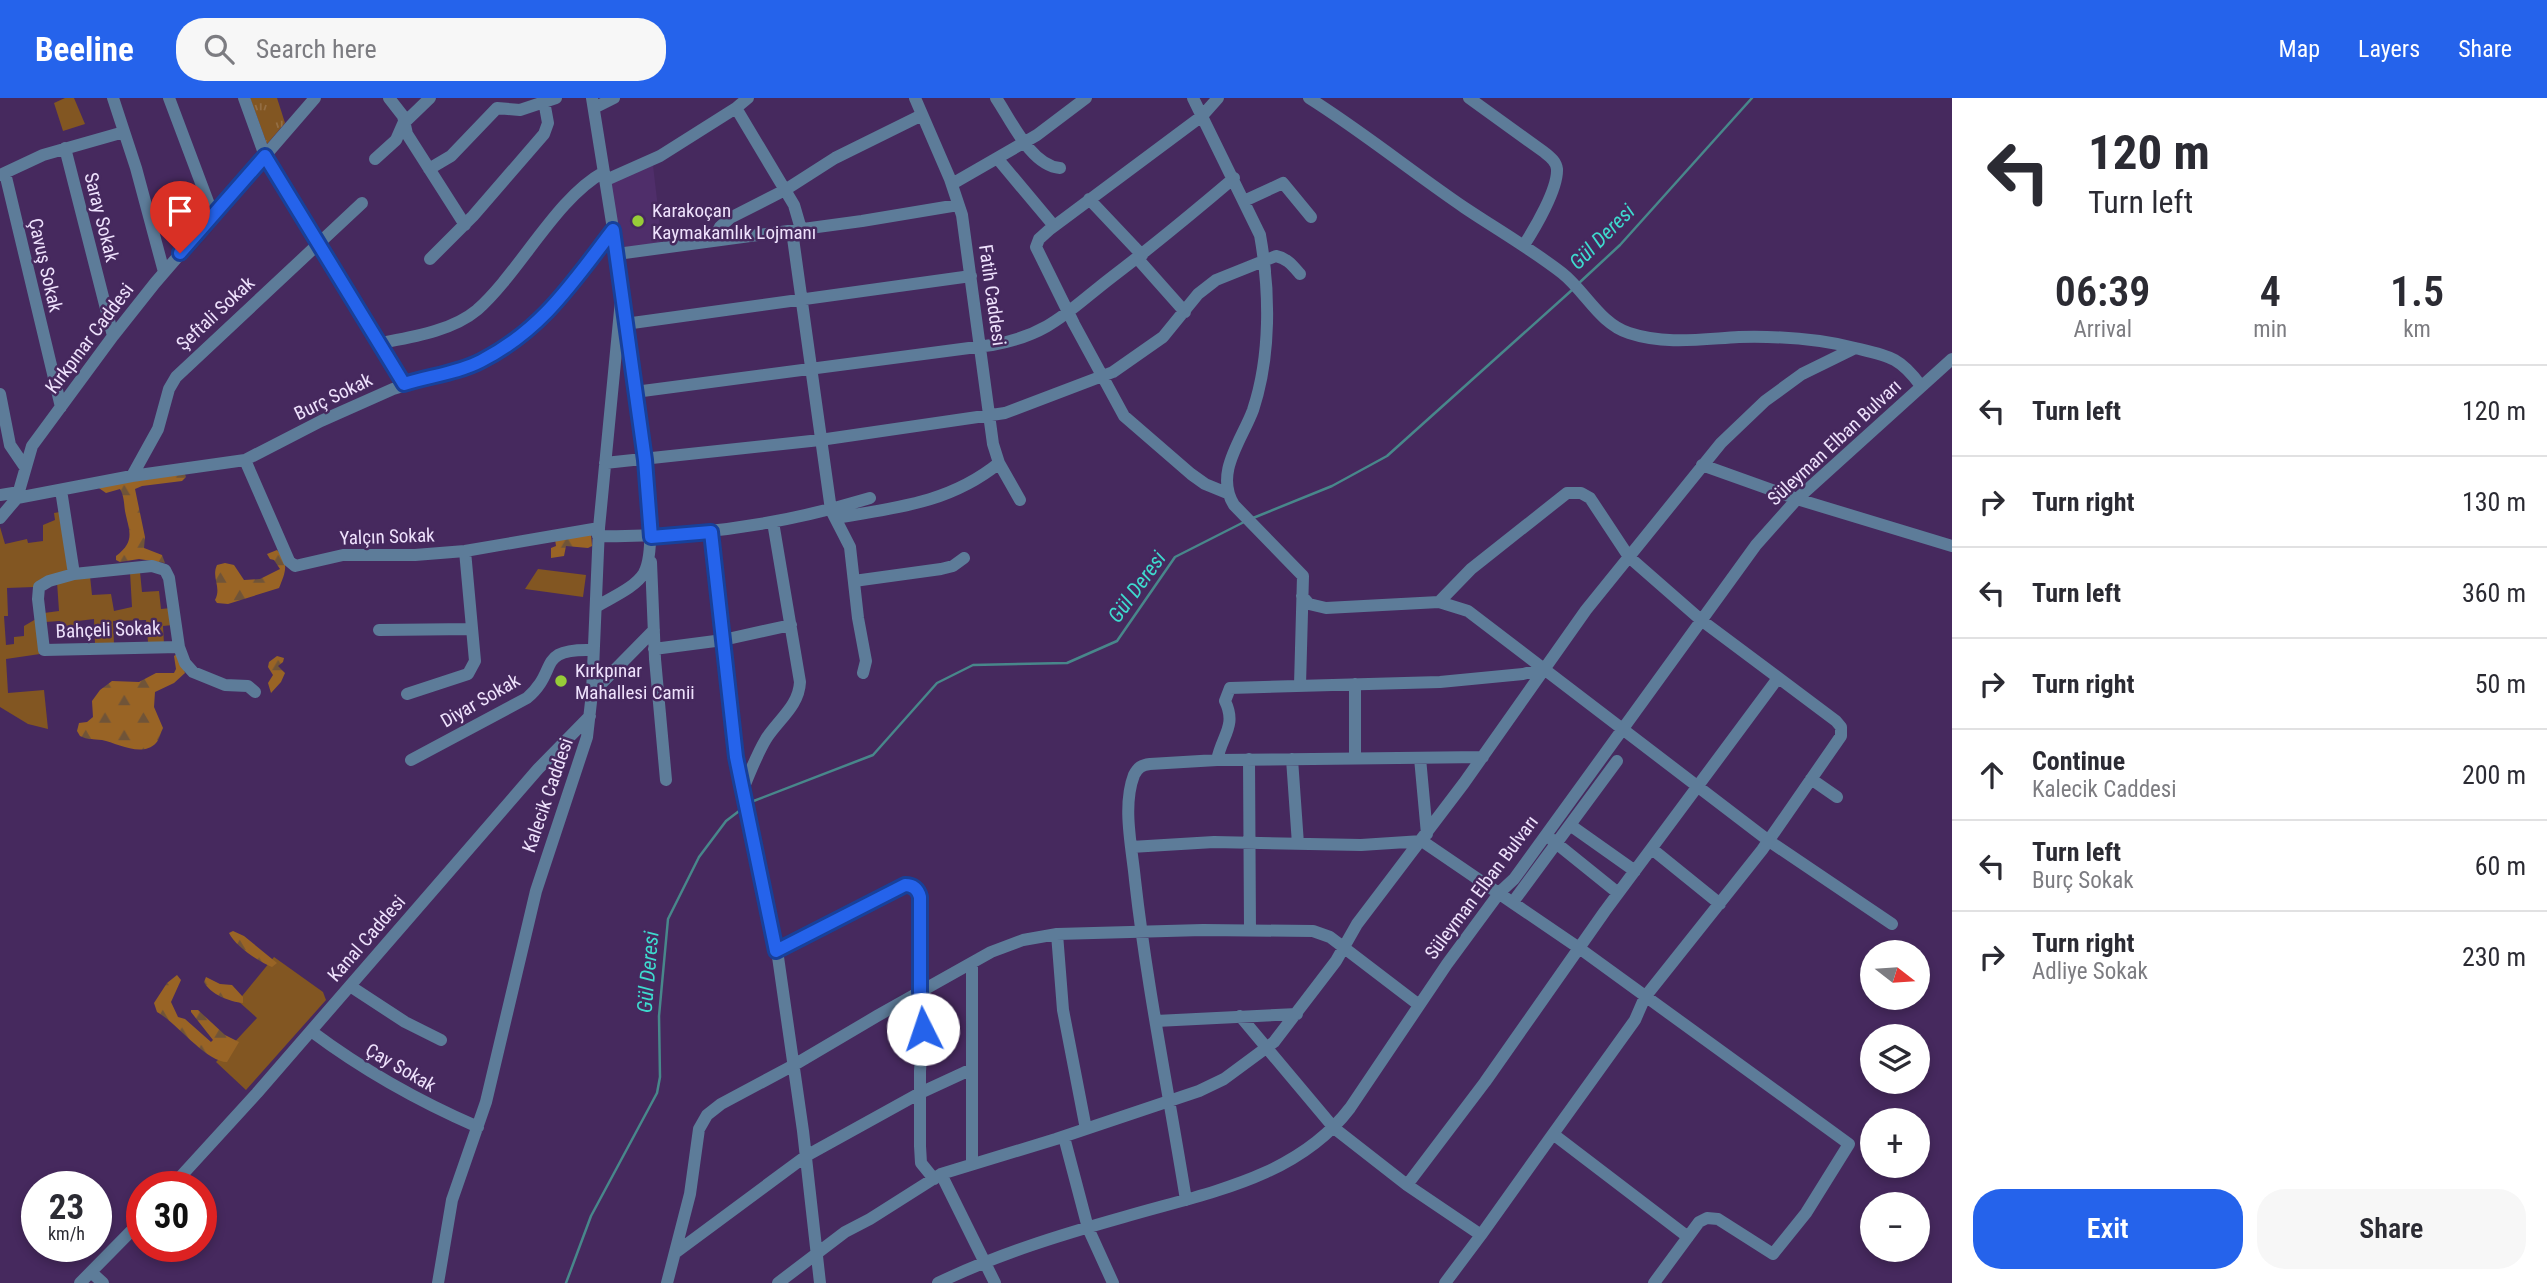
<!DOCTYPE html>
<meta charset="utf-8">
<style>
body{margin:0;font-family:"Roboto Condensed",sans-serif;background:#f7f7f7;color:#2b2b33;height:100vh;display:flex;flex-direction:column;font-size:26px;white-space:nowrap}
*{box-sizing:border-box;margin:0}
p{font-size:23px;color:#7c7c81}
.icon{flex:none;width:38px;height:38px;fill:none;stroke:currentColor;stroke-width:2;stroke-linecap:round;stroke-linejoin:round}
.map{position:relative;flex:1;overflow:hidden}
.details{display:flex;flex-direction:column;background:#fff;width:595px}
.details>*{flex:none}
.hud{background:#fff;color:#2b2b33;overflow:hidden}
.needle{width:46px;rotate:107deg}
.fabs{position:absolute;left:1860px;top:842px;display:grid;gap:14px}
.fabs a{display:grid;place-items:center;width:70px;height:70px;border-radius:50%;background:#fff;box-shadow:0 4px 10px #0003;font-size:35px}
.speed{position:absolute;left:21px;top:1073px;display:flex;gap:14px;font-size:35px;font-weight:700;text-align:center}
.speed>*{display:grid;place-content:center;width:91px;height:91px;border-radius:50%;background:#fff;box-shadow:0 4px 10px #0003;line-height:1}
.speed small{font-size:18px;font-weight:400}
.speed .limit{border:10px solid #d22;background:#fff;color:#111}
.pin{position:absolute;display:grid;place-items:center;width:60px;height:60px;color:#fff;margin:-72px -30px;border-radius:50% 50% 50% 0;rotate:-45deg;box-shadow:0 0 7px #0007}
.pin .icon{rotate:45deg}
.me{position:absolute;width:77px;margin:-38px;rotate:356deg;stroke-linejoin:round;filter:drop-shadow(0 0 5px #0008)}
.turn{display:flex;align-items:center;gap:24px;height:147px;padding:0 21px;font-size:32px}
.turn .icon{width:91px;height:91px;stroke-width:2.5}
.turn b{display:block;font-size:49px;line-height:60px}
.eta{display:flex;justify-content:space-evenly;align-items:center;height:119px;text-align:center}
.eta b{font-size:42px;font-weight:600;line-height:49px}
.action{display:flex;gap:14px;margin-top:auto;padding:14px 21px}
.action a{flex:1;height:80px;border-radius:28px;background:#2563eb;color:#fff;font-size:28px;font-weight:600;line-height:80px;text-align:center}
.action a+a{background:#f7f7f7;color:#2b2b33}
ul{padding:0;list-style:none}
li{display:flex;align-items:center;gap:21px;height:91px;padding:0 21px;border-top:2px solid #e1e1e2}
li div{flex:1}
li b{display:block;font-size:26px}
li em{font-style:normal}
header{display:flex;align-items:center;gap:42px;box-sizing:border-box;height:98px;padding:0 35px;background:#2563eb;color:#fff}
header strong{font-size:33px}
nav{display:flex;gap:38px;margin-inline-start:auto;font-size:24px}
.search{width:490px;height:63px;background:#f7f7f7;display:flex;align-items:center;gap:18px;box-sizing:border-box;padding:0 24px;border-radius:28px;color:#7c7c81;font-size:26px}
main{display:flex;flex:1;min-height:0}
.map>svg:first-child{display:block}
</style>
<header>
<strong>Beeline</strong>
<div class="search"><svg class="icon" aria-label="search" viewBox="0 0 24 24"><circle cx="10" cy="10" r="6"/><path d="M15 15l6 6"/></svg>Search here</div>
<nav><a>Map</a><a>Layers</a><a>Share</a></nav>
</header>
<main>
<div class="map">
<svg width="1952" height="1185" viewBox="0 0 1952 1185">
<defs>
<pattern id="forest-firs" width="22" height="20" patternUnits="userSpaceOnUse" patternTransform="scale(1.75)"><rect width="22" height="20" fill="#996425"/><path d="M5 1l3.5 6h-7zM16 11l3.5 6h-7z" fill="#705438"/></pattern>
<pattern id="park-tufts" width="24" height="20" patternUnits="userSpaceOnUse" patternTransform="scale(1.75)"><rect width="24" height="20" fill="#825622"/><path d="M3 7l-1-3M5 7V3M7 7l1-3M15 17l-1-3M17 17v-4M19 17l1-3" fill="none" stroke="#946e43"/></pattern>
</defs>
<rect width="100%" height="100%" fill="#46295e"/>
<path fill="#4f2e6a" d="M653 67 662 145 626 150 619 146 610 84Z"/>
<path fill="#825622" d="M65 0H74L85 26 63 33 54 5Z
M60 414 68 474 34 489 7 490 8 518H4L6 547 14 546V539L24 538V528L36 521 40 556 6 561 8 595 44 592 48 631 28 626 0 609V429L5 446 27 441 28 445 43 443V427L55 422 54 415Z
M538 471 586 477 583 499 525 491Z
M130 474H140L142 494 159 493 161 511 171 510 173 527 163 528 164 546 148 544 146 522 113 523 114 546H95L94 521 78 523 77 528 62 529 60 523 45 524 44 515 59 513 57 484 90 478 92 497 111 496 114 513 132 509Z
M274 859 323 894 326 902 246 992 216 964 257 920 238 903Z"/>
<path fill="url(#forest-firs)" d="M185 376 186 379 182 383 142 388 135 391 145 439 144 450 162 457 165 465 139 461 120 464 116 462V458C136 443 129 433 125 413 124 405 124 398 120 391L106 395 96 388Z
M591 436 592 448 588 450 566 448 564 458 551 460V450L556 448 555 441Z
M277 452C290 465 285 475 279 490L228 506 217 505 215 502C222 489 211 480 217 467L225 465 234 467 244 482 260 481 280 471 274 462 270 461 267 456Z
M178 555 185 575 174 585 155 594 154 609 163 630C161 634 159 642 156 645 142 660 117 645 102 642 93 641 88 642 80 638L77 633 79 625 87 624 93 619 92 603 100 592 112 583 139 584 156 575H174L176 571 174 558Z
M277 558 284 560 283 564 278 568 285 575 281 584 271 595 268 585 273 577 268 569 269 564Z
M233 833 244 838 277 865 272 869C259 864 235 848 229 835Z
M177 877 181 882 171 904 178 919 185 921 211 944 213 942 191 914V912H198L225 937 239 944 227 964C206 964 177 925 157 914L154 905 167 885Z
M206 879 220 886 232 887 243 899V905C230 904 210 896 204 884Z"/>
<path fill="url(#park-tufts)" d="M250 0H277L285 25 267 46Z"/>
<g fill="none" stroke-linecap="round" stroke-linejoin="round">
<path stroke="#48878b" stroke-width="2.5" d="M1579 185 1620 147 1752 0
M1253 420 1332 388 1387 358 1572 192
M751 704 873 657 937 585 973 567 1067 565 1117 543 1175 459 1244 424
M566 1185 591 1118 657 995 660 979 659 918 668 821 699 759 726 723 743 710"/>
<path stroke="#5d7c99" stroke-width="12" d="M113 0 136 70 164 174
M169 0 213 117
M244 0 265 58 404 286
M389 0 403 18 407 36 465 127
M915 0 950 81 962 117 993 346 999 365 1020 402
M996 0C1011 22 1031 68 1060 70
M1193 0 1260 137C1270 193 1271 258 1253 312 1242 342 1214 375 1234 407L1303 478 1300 587
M1218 0 1202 18 1049 132 1039 141 1036 149 1074 226 1124 318 1191 376 1205 386 1227 395
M1309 0C1363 34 1412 74 1465 110 1498 132 1531 151 1562 175 1585 193 1600 226 1629 235 1665 247 1702 241 1739 239 1779 238 1816 240 1855 250 1889 258 1900 259 1921 288
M1469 0 1544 54C1550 59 1556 63 1557 71 1558 91 1535 130 1524 147
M594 10 614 0
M736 10 748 0
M65 50 113 238
M997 60 1054 128
M375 61 396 42 403 26 430 0
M429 71 451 58 497 10 520 12 556 0
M5 75 61 309
M0 77 43 57 124 34
M606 82 660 58 736 10 794 107 801 131
M952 86 1037 37 1086 0
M1089 101 1142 157
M1244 103 1283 85 1311 119
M792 133 831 412 850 449 858 520 866 563 863 575
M713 143 720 129 730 120 785 92 835 60 922 17
M617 156 862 123 958 107
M1137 160 1185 214
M430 161 473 118 544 36 548 25 544 3
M625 226 971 178
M381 245C412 239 452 233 477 212 520 174 556 100 604 74
M635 294 992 247C1050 237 1069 212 1112 179 1154 147 1194 114 1234 80
M0 296 10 347 25 369
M245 362 289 463 295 468 343 457H415L465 453 599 430
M605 365 820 342 1005 315 1113 274 1163 239 1198 196 1216 182 1276 158C1287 160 1293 168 1300 176
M1702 367 1797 401 1952 448
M132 378 158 331 169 291 176 279 362 105
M61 392 74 476 152 468 165 472 169 480 179 549
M0 397 19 394
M17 400 132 378 245 362 321 323 393 291 481 264 547 216 613 132
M0 420 17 400 32 348 113 238 155 185 315 0
M835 420C895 410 950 405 999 365
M711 434 736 659 778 859 803 1033 820 1185
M598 438C691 440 781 427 870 400
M651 464 655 561 666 682
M74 476 49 483 39 489 38 501 44 552 179 549 185 565 193 574 225 587 248 588 255 594
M854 483 941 471 953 468 964 460
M1302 498 1309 506 1326 510 1439 504 1468 513 1769 743 1892 826
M1439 504 1471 471 1567 395H1581L1590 400 1629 459 1701 522 1836 623 1841 629V638L1762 752 1645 899 1635 922 1553 1036
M596 509C610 500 635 490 644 475 664 439 631 267 624 219
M379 532 472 531
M654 551 723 542 791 527
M592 595 654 532
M407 596 468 576 475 563 465 453
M1355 660V586
M1420 660 1427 736
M1249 661 1250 832
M1292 661 1298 746
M411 662 527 600C560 572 535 550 593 552
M1217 662C1222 637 1237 628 1225 603L1230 590 1440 584 1523 576 1544 571
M1811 681 1837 699
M742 694C749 676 756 658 766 641 778 622 799 608 800 584L773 424
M1570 727 1635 773
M1551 741 1618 795
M1131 749 1214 744 1361 747 1422 743 1579 850 1849 1046 1806 1115 1773 1156 1718 1121 1707 1120 1699 1124 1654 1185
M1652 751 1720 806
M1513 804 1617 663
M1057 836 1063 912 1086 1031
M776 853 905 787C913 787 918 791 920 799L921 893 923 931 920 973V1048L921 1065 934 1081
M972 865V1066
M350 888 405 924 441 942
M1240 918 1334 1030 1407 1087 1481 1137 1553 1036 1688 1139
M1156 923 1297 916
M311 933C363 972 418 1003 478 1029
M1064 1039 1088 1130 1113 1185
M941 1076 995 1185
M1407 1087 1485 984 1605 813 1778 580
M172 1088 257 995 538 671 590 618
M1186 1102C1169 996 1147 889 1135 782 1132 750 1122 708 1134 677 1138 669 1142 667 1150 666L1217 662 1483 659
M675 1155 806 1058 920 995 972 971
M91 1174 103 1185
M80 1185 142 1122
M438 1185 452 1102 486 1004 536 793 587 639 592 595 599 430 621 202 617 156 592 0
M667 1185 690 1096 699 1031 707 1017 721 1006 794 967 877 918 991 854 1023 842 1057 836 1203 832 1313 833 1330 839 1419 907
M778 1185 845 1134 870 1121 941 1076 1056 1041 1199 993 1224 981 1274 944 1336 863 1357 826 1464 685 1586 512 1721 345 1765 303 1802 276 1855 250
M938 1185C998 1156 1060 1137 1124 1119 1205 1095 1296 1081 1350 1010L1447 866 1500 794 1514 781 1756 447 1797 401 1952 261
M1445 1185 1481 1137"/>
</g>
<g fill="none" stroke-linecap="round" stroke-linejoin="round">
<g stroke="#184099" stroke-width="18">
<path id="route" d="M180 155 265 58 404 286C429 278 458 275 481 263 542 232 573 184 613 132L645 362 651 439 711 434 736 659 776 853 905 787C913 787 918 791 920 799V893L923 931"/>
</g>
<use href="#route" stroke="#2563eb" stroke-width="12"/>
</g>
<g fill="#97cc38" stroke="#46295e" stroke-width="2.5">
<circle cx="638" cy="123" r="7"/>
<circle cx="561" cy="583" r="7"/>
</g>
<g text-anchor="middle" stroke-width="5" stroke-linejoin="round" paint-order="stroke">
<g font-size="19" fill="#eee1fc" stroke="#46295e" text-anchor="start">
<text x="652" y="119">Karakoçan<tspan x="652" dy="22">Kaymakamlık Lojmanı</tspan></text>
<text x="575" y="579">Kırkpınar<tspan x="575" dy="22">Mahallesi Camii</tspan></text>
</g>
<g font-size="19" fill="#eee1fc" stroke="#46295e">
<text transform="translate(102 119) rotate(76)" y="7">Saray Sokak</text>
<text transform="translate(46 167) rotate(77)" y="7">Çavuş Sokak</text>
<text transform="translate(993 197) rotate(82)" y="7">Fatih Caddesi</text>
<text transform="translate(215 215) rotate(-43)" y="7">Şeftali Sokak</text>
<text transform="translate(89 240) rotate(-53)" y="7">Kırkpınar Caddesi</text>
<text transform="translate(333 298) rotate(-26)" y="7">Burç Sokak</text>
<text transform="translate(1834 344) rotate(-43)" y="7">Süleyman Elban Bulvarı</text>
<text transform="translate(387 438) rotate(-2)" y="7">Yalçın Sokak</text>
<text transform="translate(108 531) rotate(-2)" y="7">Bahçeli Sokak</text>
<text transform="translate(480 602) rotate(-30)" y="7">Diyar Sokak</text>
<text transform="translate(547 697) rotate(-71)" y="7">Kalecik Caddesi</text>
<text transform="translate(1481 789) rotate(-53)" y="7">Süleyman Elban Bulvarı</text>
<text transform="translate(366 840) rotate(-49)" y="7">Kanal Caddesi</text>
<text transform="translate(401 969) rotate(30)" y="7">Çay Sokak</text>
</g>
<g font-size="21" font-style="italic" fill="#3edace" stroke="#46295e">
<text transform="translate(1602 139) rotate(-45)" y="7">Gül Deresi</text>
<text transform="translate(1137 489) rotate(-54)" y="7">Gül Deresi</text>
<text transform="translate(648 874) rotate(-85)" y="7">Gül Deresi</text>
</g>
</g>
</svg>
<div class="fabs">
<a><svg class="needle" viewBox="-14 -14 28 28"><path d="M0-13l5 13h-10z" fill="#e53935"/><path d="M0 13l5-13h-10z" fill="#7c7c81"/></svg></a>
<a><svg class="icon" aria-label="layers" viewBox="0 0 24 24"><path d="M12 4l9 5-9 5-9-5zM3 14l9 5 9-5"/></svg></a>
<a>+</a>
<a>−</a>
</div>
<div class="speed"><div>23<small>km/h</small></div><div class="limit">30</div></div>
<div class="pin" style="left:180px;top:155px;background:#d93025"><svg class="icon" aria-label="arrive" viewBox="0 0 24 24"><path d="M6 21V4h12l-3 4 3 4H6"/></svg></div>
<svg class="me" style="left:923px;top:931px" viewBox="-20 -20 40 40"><circle r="19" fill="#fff"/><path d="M0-13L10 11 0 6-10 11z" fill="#2563eb"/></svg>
</div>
<section class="details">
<div class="hud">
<div class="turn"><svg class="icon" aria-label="left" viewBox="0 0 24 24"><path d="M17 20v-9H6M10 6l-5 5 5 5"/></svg><div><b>120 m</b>Turn left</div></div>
</div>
<div class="eta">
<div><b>06:39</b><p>Arrival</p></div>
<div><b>4</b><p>min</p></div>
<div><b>1.5</b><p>km</p></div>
</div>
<ul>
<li><svg class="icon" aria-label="left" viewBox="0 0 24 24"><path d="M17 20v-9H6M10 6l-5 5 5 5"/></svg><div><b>Turn left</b></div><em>120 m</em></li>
<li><svg class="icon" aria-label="right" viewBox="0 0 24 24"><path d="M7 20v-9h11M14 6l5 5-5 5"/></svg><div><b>Turn right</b></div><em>130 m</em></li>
<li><svg class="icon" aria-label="left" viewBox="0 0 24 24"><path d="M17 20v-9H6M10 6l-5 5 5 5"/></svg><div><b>Turn left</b></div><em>360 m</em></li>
<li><svg class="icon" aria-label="right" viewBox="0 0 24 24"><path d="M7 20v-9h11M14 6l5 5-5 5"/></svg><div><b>Turn right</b></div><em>50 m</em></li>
<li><svg class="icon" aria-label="ahead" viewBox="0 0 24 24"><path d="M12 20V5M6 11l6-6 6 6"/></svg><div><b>Continue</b><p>Kalecik Caddesi</p></div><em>200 m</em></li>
<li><svg class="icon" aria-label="left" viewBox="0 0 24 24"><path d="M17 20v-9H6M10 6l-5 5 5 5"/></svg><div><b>Turn left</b><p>Burç Sokak</p></div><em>60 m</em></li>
<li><svg class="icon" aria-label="right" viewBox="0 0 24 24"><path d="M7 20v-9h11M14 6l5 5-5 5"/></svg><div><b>Turn right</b><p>Adliye Sokak</p></div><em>230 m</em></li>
</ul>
<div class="action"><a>Exit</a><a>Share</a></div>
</section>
</main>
